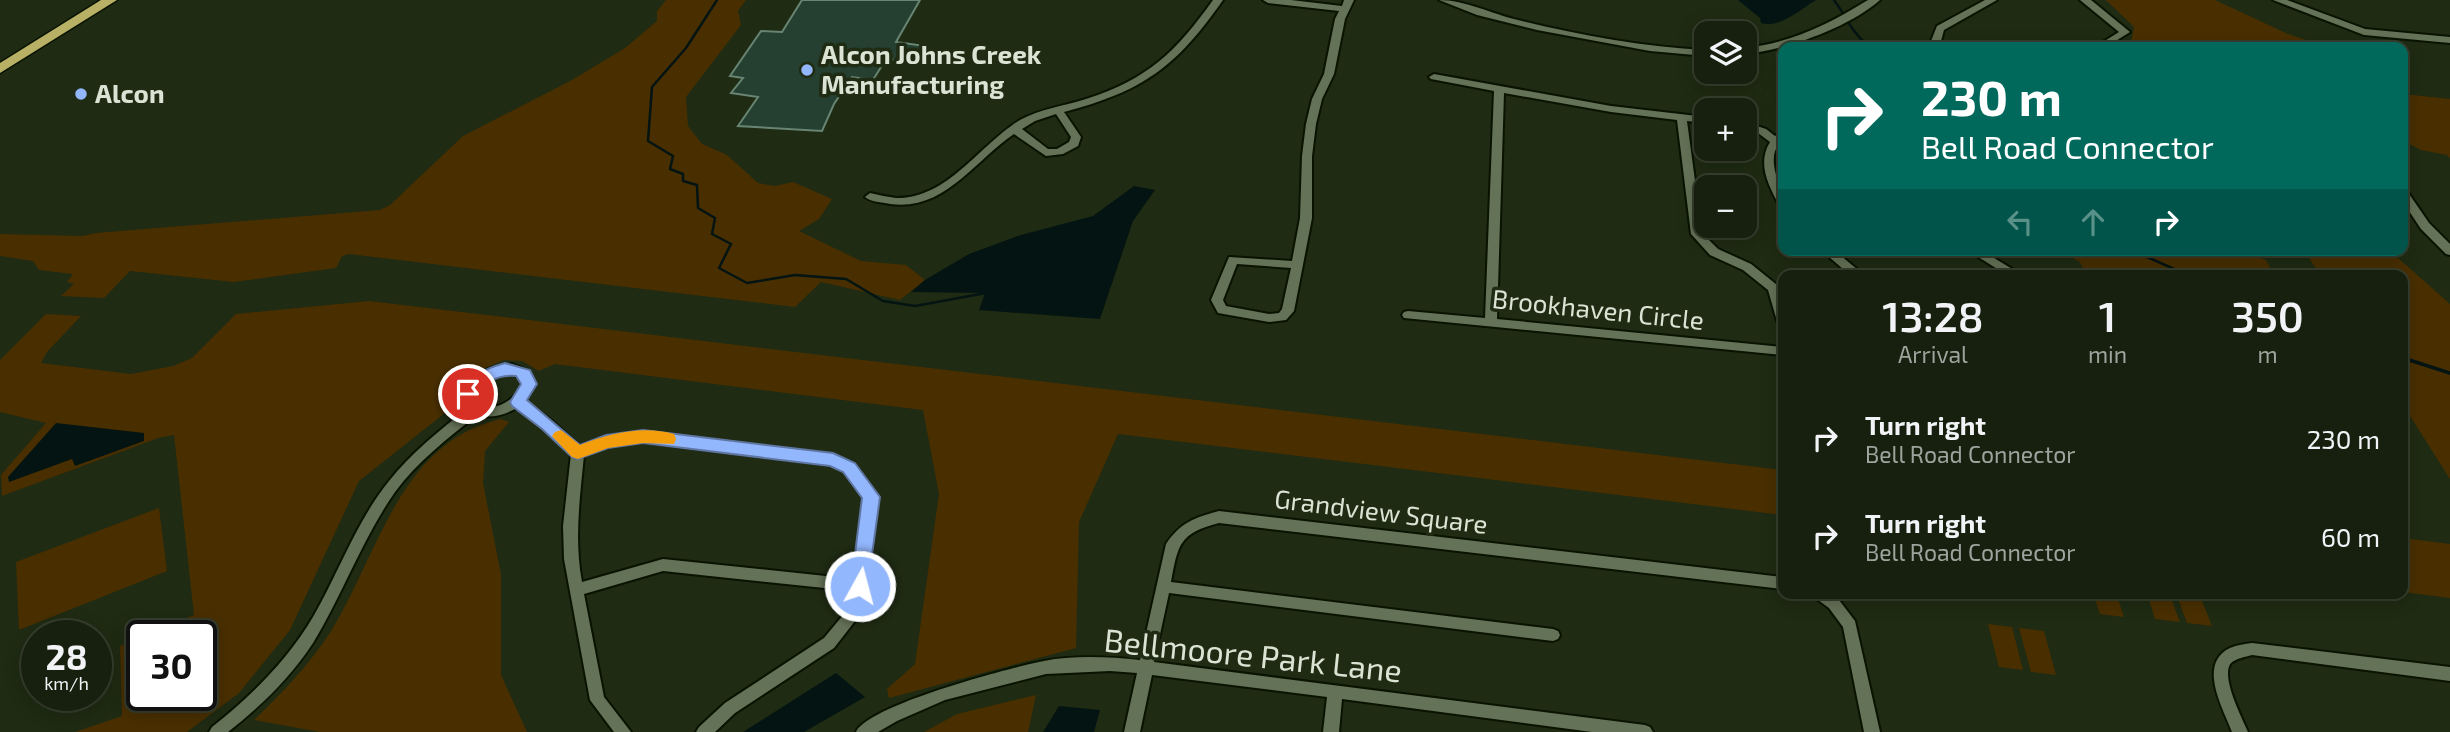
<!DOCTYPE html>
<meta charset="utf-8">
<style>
body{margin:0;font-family:"Exo 2",sans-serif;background:#202817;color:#f1f3f6;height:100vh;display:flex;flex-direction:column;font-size:26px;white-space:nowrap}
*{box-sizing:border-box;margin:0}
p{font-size:23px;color:#9ea39e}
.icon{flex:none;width:38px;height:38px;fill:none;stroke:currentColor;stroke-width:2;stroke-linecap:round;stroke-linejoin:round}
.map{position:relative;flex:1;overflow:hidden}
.details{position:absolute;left:1778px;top:270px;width:630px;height:329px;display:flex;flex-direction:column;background:#17200e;border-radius:14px;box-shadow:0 4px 18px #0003,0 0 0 2px #363e2e}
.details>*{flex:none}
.guide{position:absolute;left:1778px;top:42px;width:630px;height:214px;border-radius:14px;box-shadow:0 4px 18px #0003,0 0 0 2px #363e2e;background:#00695c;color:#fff;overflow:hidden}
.buttons{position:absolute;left:1694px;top:21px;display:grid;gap:14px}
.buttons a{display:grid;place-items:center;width:63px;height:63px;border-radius:14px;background:#17200e;box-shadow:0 4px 18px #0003,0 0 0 2px #363e2e;font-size:35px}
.speed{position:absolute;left:21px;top:620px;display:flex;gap:14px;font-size:35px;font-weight:700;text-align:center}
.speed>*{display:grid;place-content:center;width:91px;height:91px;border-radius:50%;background:#17200e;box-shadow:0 4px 18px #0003,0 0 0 2px #363e2e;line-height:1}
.speed small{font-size:18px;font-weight:400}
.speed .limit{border:4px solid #111;border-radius:10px;background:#fff;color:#111}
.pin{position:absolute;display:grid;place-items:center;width:60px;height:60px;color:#fff;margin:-30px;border:4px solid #fff;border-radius:50%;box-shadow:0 2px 7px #0007}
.me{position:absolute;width:77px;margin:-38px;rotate:7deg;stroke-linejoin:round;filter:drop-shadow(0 0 5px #0008)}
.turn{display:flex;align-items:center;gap:24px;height:147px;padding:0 28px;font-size:32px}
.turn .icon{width:91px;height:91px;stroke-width:2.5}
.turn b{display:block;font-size:49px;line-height:60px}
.lanes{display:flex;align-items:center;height:66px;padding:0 28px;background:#0003;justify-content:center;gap:35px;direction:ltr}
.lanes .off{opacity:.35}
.eta{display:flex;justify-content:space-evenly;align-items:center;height:119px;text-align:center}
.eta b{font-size:42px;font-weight:600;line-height:49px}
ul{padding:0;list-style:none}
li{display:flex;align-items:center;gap:21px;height:98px;padding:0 28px}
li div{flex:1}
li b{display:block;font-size:26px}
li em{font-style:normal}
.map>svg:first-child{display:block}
</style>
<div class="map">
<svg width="2450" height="732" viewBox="0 0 2450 732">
<rect width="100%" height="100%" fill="#1f2b13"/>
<path fill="#492f00" d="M666 0H746L738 11 741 25 686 97 688 126 702 144 727 155 758 183 775 186 793 182 832 199 819 219 799 231 861 261 906 265 925 280 900 300 821 282 795 307 349 254 342 256 336 268 234 282 130 271 104 298 61 296 74 284 67 282 73 274 39 270 33 261 0 256V234L83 236 96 233 380 210 390 205 463 136 572 80 625 48 657 21V11Z
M2106 0H2215L2288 34 2327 47H2137L2131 42 2134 27Z
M2403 94 2450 99V158L2447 155 2421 150 2403 141Z
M2059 250H2169L2233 258 2249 254 2266 260 2274 275H2086L2080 262Z
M2357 250H2389L2450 304V479L2403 405V275H2320L2306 253 2361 257Z
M369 301 1783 470V515L1118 434 1079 522 1076 648 889 698 887 689 915 664 939 494 923 410 555 364 539 371 522 361 504 360 485 368 466 384 455 405 359 481 290 630 239 693 187 732H75L122 716 120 646 142 637V695H201V635H145L194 615 174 435 158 438 2 496 1 475 46 423 0 412V360L46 314 81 316 47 352 41 363 131 374 173 366 192 358 236 314Z
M501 419 509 422 485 451 483 483 501 574V675L527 732H320L254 720C282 693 310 664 331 631 379 554 399 442 501 419Z
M159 508 167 571 19 630 16 562Z
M2403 538 2450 544V598L2403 592Z
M2093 593H2116L2124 617 2100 614Z
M2147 593H2169L2180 622 2155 619Z
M2176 593H2199L2212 626 2187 623Z
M1988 624 2012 627 2023 670 1999 667Z
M2019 628 2044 631 2056 675 2031 672Z
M1036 695 1028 732H924L957 714Z"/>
<path fill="#041412" d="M1738 0H1816C1801 9 1779 29 1761 23L1760 18Z
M1134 186 1155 190 1133 221 1100 319 979 310 985 293 911 292 925 280 969 254 1021 235 1093 216Z
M56 423 144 433V441L75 466 72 459 9 482 8 477Z
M836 673 865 697 804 732H743Z
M1059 706 1100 710 1094 732H1043Z"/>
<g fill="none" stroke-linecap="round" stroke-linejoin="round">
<path stroke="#041412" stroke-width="2.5" d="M717 0 686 48 652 87 648 141 673 156 670 169 683 174V181L697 185 698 208 715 218 712 234 731 244 719 268 747 283 795 275 846 279 883 301 915 306 986 293
M1834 0C1848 19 1850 30 1869 47
M2131 250 2188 275"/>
<path stroke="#041412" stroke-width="3.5" d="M2403 358 2450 373"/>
</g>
<path fill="#254030" stroke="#678572" stroke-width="2" d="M802 0H920L896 42 925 46 916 62 886 59 873 80 852 77 834 104 822 131 738 126 758 97 731 93 743 78 730 76 761 31 782 32Z"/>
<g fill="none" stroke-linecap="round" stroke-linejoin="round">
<g stroke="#091300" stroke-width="4">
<path id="minor" d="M1213 0H1223C1176 67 1144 91 1064 112L1081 137 1078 146 1063 154 1046 156 1014 134C975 160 944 212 890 204 881 202 871 202 865 197L870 193C879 195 888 197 896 198 948 199 980 144 1020 120 1040 109 1064 106 1086 99 1148 79 1176 52 1213 0ZM1056 114 1071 137 1069 142 1057 149H1048L1022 129 1035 121Z
M1263 0H1291L1342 6 1344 0H1354L1345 19 1334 74 1322 99 1316 124 1312 156V218L1294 311 1286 320 1269 322 1218 313 1211 300 1229 257 1292 261 1300 218 1302 156 1306 124 1312 99 1324 74 1335 19 1339 11 1268 3ZM1237 264 1291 268 1282 309 1279 313 1269 314 1226 306 1223 300Z
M1439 0C1465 0 1492 14 1518 20 1579 35 1643 47 1706 50V56L1650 51 1537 30 1477 15Z
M1868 0H1880C1848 28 1786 50 1745 54V48C1791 43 1829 24 1868 0Z
M1985 0H1997L1944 30 1941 41 1946 47H1936L1931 41 1937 26Z
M2080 0H2091L2130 32 2106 47H2095L2119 32Z
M2273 0H2287L2365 29 2450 37V43L2364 35Z
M1434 74 1611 106 1706 117V123L1687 121 1702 233 1718 249 1751 264 1777 285 1783 302V325L1777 321 1768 290 1743 270 1710 255 1691 234 1677 120 1611 112 1504 93 1497 319 1783 347V355L1404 318 1402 315 1404 312 1408 311 1485 318 1494 91 1431 79 1429 77Z
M1745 122 1766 129 1775 136 1783 131C1783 141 1775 146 1774 156 1772 173 1783 188 1783 206L1779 205C1768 185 1757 163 1770 142L1758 133 1745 128Z
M2403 191H2407L2429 223 2450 244V255L2446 254 2421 229 2403 202Z
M1821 250H1834L1864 275H1850Z
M1967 250H1981L2022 275H2007Z
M512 364 529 371 535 384 525 401 552 421 580 446 606 436 643 432 833 455 854 463 878 497 867 590 855 621 834 648 735 713 715 732H696L699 727 725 703 824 638 844 614 853 591 663 571 584 594 604 697 631 732H614L590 700 564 559 563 526 571 454 544 427 517 408C504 415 491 419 477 415 448 438 417 462 395 492 362 539 343 594 313 643 290 678 261 706 228 732H209L212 727C252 695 286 662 313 617 339 572 356 522 389 481 411 453 440 430 468 408L462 399C468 375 488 366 512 364ZM511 374 520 377 523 384C515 401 488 418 474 398 479 381 494 375 511 374ZM643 442 831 465 844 471 864 498 854 579 663 559 582 582C574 539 580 498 584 455L607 446Z
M1219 511 1783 577V589L1219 523C1179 533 1178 545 1171 582L1553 629 1558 631 1560 635 1558 639 1553 641 1169 593 1154 662 1645 725 1650 727 1653 732H1592L1342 699 1339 732H1323L1327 697 1152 675 1140 732H1124L1137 673 1110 671 1046 674 945 700 897 721 878 732H856C868 705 1012 667 1044 661 1073 655 1110 657 1140 660L1166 544C1181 522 1194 518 1219 511Z
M1812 593H1830L1839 600 1855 621 1880 732H1864L1843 627 1829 608 1814 597Z
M2252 643 2450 667V681L2252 655C2245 657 2237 658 2231 663 2220 676 2242 718 2248 732H2232C2223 708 2197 664 2230 648 2237 645 2245 644 2252 643Z"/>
</g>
<g stroke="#091300" stroke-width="3">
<path id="highway" d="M101 0H117L0 73V63Z"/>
</g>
<use href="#minor" fill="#647257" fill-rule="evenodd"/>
<use href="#highway" fill="#b8b165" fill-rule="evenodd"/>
</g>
<path fill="#93b7fd" stroke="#6077a4" stroke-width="2" d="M505 363 530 370 537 384 527 400 580 445 606 435 643 430 833 453 855 463 880 497 867 591 860 594 854 591 851 586 862 498 843 472 830 466 643 443 608 448 578 459 572 457 542 429 512 406 510 402 521 384 516 376C497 374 484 382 474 399H462L460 394C471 375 484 369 505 363Z"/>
<path fill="#f59e0b" d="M561 430 580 445C609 433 644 425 674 434L676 439 674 444 643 443 608 448 578 459 572 457 552 436 555 432Z"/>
<g fill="#93b7fd" stroke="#1f2b13" stroke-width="2.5">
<circle cx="807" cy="70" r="7"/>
<circle cx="81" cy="94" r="7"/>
</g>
<g text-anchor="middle" stroke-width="7" stroke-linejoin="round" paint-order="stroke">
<g font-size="26" font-weight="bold" fill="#dbe4d4" stroke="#1f2b13" text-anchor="start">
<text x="821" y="64">Alcon Johns Creek<tspan x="821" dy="30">Manufacturing</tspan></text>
<text x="95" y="103">Alcon</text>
</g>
<g font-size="26" fill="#dbe4d4" stroke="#1f2b13">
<text transform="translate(1598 310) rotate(6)" y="9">Brookhaven Circle</text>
<text transform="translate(1381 512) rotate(7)" y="9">Grandview Square</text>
</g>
<g font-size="32" fill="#dbe4d4" stroke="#1f2b13">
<text transform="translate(1253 656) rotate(6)" y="11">Bellmoore Park Lane</text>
</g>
</g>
</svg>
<div class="buttons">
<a><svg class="icon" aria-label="layers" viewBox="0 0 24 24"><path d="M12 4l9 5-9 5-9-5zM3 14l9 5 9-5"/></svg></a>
<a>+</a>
<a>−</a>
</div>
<div class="speed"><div>28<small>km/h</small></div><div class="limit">30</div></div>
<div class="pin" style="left:468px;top:394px;background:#d93025"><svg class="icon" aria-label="arrive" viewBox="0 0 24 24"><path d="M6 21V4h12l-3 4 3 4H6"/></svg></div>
<svg class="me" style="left:860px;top:586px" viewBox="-20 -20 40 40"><circle r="17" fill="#93b7fd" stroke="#fff" stroke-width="3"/><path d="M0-11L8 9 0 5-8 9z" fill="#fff"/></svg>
<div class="guide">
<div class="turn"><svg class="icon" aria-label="right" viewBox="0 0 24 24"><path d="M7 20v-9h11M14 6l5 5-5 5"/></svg><div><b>230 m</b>Bell Road Connector</div></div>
<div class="lanes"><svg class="icon off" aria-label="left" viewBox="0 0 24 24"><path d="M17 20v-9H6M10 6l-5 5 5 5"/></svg><svg class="icon off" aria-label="ahead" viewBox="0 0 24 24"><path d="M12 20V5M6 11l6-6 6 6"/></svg><svg class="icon" aria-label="right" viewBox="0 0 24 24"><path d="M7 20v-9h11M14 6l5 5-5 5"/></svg></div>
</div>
<section class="details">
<div class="eta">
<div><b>13:28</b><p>Arrival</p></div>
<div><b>1</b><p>min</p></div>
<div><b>350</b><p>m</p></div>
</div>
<ul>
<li><svg class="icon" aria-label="right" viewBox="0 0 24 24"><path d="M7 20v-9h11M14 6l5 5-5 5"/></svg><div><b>Turn right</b><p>Bell Road Connector</p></div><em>230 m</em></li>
<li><svg class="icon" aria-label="right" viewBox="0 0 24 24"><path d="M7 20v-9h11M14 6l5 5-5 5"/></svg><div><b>Turn right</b><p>Bell Road Connector</p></div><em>60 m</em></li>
</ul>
</section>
</div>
